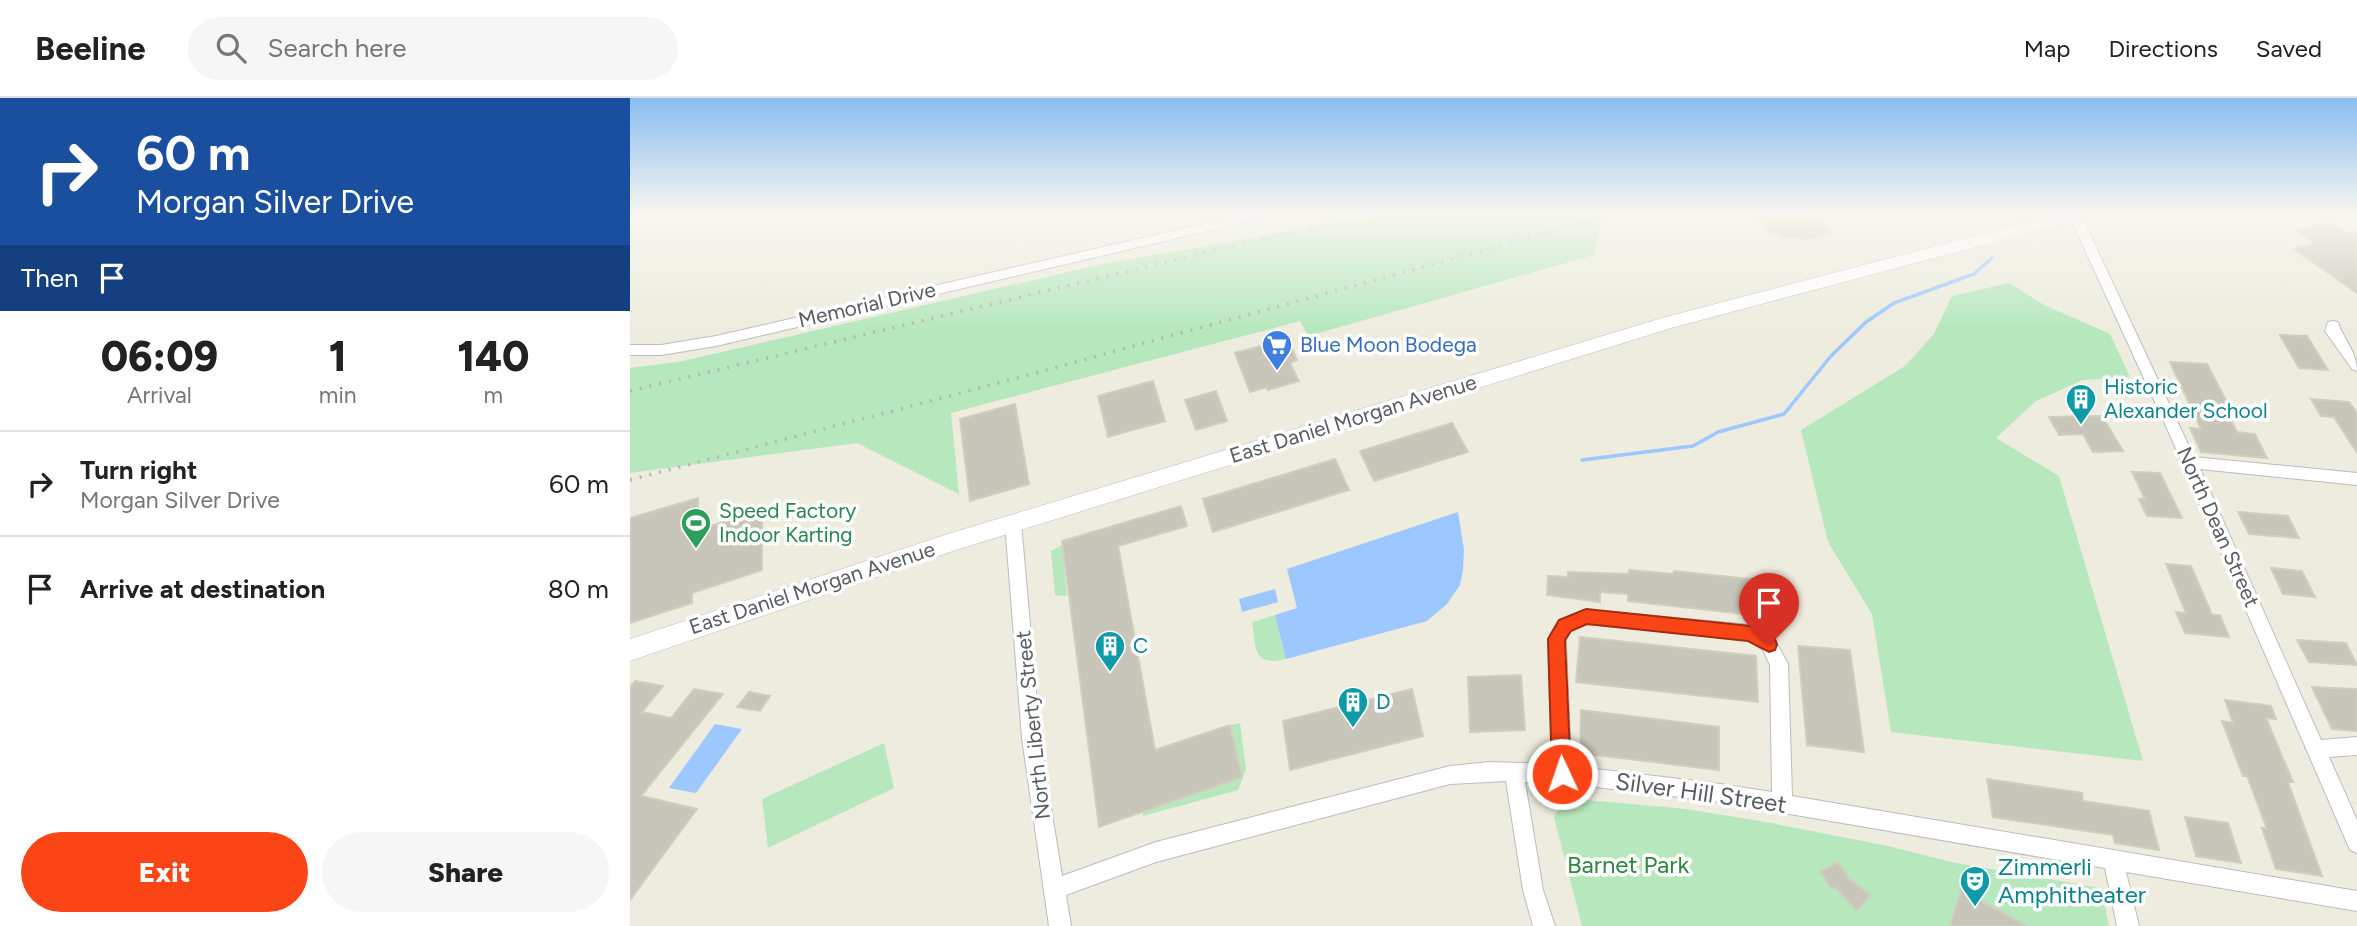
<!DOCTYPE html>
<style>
body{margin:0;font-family:Figtree,sans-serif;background:#f6f6f6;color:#222;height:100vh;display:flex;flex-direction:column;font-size:26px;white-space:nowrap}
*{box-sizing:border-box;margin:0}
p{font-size:23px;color:#767676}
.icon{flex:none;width:38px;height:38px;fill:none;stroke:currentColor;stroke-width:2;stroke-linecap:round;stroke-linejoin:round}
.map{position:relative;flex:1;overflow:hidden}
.side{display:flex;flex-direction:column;background:#fff;width:630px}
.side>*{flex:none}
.banner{background:#1a4fa0;color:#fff;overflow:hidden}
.pin{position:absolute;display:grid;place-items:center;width:60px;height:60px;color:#fff;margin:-72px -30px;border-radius:50% 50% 50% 0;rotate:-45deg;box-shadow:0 0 7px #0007}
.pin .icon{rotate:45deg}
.me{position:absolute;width:77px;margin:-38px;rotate:357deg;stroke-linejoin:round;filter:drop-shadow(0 0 5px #0008)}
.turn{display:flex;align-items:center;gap:24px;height:147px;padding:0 21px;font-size:32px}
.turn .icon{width:91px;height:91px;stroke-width:2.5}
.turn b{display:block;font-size:49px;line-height:60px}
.then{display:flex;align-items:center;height:66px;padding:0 21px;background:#0003;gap:14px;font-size:26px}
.eta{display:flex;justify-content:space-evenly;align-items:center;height:119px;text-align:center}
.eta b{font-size:42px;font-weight:800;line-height:49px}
.cta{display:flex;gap:14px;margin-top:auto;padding:14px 21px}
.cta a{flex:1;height:80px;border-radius:42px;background:#fb4517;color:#fff;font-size:28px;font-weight:800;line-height:80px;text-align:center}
.cta a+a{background:#f6f6f6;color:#222}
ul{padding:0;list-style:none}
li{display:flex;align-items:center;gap:21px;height:105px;padding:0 21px;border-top:2px solid #e0e0e0}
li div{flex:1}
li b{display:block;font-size:26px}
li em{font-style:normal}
header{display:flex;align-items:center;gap:42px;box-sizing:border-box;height:98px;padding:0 35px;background:#fff;border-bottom:2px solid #e0e0e0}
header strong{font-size:33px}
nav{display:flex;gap:38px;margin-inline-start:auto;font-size:24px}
.search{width:490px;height:63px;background:#f6f6f6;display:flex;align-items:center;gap:18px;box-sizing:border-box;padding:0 24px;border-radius:38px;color:#767676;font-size:26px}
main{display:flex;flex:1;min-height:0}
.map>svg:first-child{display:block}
</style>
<header>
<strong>Beeline</strong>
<div class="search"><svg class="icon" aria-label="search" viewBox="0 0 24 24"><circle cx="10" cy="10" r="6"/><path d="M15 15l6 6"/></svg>Search here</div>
<nav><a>Map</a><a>Directions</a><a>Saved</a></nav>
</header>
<main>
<section class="side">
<div class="banner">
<div class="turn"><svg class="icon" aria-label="right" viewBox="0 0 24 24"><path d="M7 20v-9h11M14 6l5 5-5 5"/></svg><div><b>60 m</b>Morgan Silver Drive</div></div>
<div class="then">Then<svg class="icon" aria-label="arrive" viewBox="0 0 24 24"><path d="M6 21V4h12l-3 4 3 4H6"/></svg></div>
</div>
<div class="eta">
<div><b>06:09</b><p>Arrival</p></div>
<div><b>1</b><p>min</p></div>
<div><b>140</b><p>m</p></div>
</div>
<ul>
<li><svg class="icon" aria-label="right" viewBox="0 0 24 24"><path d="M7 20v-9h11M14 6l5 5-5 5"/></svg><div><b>Turn right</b><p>Morgan Silver Drive</p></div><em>60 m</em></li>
<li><svg class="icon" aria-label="arrive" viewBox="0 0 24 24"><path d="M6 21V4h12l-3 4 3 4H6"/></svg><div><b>Arrive at destination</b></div><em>80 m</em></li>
</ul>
<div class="cta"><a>Exit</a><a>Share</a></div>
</section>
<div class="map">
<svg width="1727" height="828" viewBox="0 0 1727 828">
<rect width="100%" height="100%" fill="#edecde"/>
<path fill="#b7e8bd" d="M765 115H973L964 157 678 238 670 223 321 315 329 396 227 345 0 375V270L48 264 473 166Z
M1379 185 1414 207 1480 236 1500 279 1453 282 1406 303 1366 340 1429 378 1513 663 1261 634 1242 516 1198 444 1171 332 1275 268 1304 236 1322 198Z
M432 447 437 498 425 497 421 453Z
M645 517 656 561C623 569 626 551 622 524Z
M610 625 616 671 608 692 513 718V714L612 679 600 627Z
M254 645 264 690 138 750 132 701Z
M935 700 1056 711 1141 725 1258 748 1321 764 1471 790 1479 828H952L924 719Z"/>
<path fill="#9cc8ff" d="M828 414 834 452 833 472 830 487 817 506 797 523 656 561 645 517 667 510 657 471Z
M645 491 648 504 612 514 609 501Z
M85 626 112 631 66 695 39 690Z"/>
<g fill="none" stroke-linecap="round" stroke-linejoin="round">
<path stroke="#9cc8ff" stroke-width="3.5" d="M952 362 1063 348 1088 334 1154 316 1201 258 1236 224 1264 205 1344 176 1362 160"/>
</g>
<path fill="#c8c5bb" stroke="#d2cebc" stroke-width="2" d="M1123 115H1184L1203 135 1174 142 1164 139 1154 140 1150 136 1142 137Z
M1700 125 1718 136 1727 134V195L1664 151 1685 145 1667 133Z
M1650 237 1677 238 1698 272 1669 270Z
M650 243 655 253 662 251 667 262 660 265 669 283 638 292 637 289 620 294 605 255Z
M1540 264 1577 266 1599 308H1594L1607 334 1625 336 1637 360 1571 354 1560 330 1571 331Z
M523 283 535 323 478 339 468 298Z
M586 293 597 323 566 332 555 302Z
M1681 301 1719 304 1727 315V355L1704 319 1691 318Z
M385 306 399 386 340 403 330 321Z
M1472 318 1493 353 1463 354 1453 336 1429 337 1419 319Z
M822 325 838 354 744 383 730 353Z
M705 361 719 392 583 434 573 401Z
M1502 374 1530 375 1552 420 1517 418 1509 401H1515Z
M68 400 67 432 132 412V472L62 495V505L0 525V420Z
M551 408 557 428 488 448 525 652 600 627 612 679 469 729 432 443Z
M1608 414 1658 418 1669 440 1619 436Z
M1536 466 1561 468 1582 517H1590L1599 539 1555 535 1546 514 1556 515Z
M1641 470 1672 473 1685 499 1653 496Z
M999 472 1043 476 1044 473 1148 484 1150 520 998 503V496L970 494V504L917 497 918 478 938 479V474L999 476Z
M950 539 1126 558 1128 604 946 584Z
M1667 542 1716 545 1727 567 1679 564Z
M1168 548 1220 552 1234 654 1177 647Z
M891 577 895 632 840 634 838 579Z
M5 583 33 588 12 614 41 620 64 591 93 596 11 698 67 711 0 802V589Z
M1682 589 1727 591V633L1702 631Z
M782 591 793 638 660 672 653 623Z
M119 594 140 598 130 613 107 609Z
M1595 602 1641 608 1646 621 1636 620 1663 684H1658L1692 778 1646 771 1632 730 1637 731 1617 678H1613L1592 623 1603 625Z
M951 612 1089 629V672L950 655Z
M1357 681 1452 695 1453 703 1519 713 1529 752 1485 745 1483 737 1363 719Z
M1555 719 1598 725 1611 765 1566 758Z
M1208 764 1219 781 1240 797 1227 813 1205 789 1202 791 1190 774Z
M1331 792 1397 828H1320Z"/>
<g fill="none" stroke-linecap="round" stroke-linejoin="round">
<g stroke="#babcc2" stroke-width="2">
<path id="minor" d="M621 115H643L637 119 86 248 31 257H0V247H31L86 238Z
M1438 115H1450L1564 359 1727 375V387L1570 371 1691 642 1727 639V657L1699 659 1727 722V755L1720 752 1540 337Z
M1703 223 1708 224C1713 241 1727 253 1727 273L1722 271 1695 233 1698 224Z
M383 419 389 421 391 425 410 640 432 778 526 744 820 668 860 664 922 666 918 541 929 522 956 512 1121 527 1145 542 1158 566 1162 698 1727 793V813L1496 774 1509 828H1487L1475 770 1083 703 932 685 895 684 913 792 925 828H903L893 792 876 683 820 686 526 764 436 797 441 828H419L392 640 375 425 377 421ZM956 526 1118 542 1133 552 1140 567 1142 694 1083 685 941 668 936 542 941 532Z"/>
</g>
<g stroke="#bcbec7" stroke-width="1">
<path id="secondary" d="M1432 115H1460L1458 119 1045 229 323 453 0 563V541L321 435 1032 220Z"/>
</g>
<use href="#minor" fill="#fff" fill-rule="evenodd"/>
<use href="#secondary" fill="#fff" fill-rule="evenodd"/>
<path stroke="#b5b6b6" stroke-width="3.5" stroke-dasharray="2 8" stroke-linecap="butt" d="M0 293 740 115
M0 382 395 278 989 115"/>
</g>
<linearGradient id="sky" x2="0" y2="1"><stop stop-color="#89bcf1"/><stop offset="0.5" stop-color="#f7f6f0"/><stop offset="1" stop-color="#f7f6f0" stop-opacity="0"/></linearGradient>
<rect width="1727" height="231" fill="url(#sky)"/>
<path fill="#fb4517" stroke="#a32d0f" stroke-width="2" d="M956 511 1121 528 1145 541 1147 547 1145 552 1139 554 1118 543 957 526 941 533 935 542 941 676 938 682 932 685 925 682 922 676 918 541 929 522Z"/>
<defs>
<g id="supermarket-pin" transform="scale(1.575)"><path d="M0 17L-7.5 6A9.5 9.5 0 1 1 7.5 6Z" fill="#3f7fe0" stroke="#fff"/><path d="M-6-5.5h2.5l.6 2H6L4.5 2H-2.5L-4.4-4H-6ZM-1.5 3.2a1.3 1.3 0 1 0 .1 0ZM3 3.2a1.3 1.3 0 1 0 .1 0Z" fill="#fff"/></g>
<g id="building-pin" transform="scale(1.575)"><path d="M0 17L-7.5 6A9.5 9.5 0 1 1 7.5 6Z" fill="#0f9aa8" stroke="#fff"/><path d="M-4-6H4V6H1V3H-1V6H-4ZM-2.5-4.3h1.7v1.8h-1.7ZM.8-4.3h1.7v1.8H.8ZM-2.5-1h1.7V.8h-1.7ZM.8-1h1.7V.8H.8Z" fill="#fff"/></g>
<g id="stadium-pin" transform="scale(1.575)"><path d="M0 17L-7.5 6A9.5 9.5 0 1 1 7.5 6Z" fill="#2e9e5b" stroke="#fff"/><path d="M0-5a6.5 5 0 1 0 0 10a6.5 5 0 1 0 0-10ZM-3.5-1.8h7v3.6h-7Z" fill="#fff"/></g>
<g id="theatre-pin" transform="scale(1.575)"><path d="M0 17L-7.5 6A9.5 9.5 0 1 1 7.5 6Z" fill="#0f9aa8" stroke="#fff"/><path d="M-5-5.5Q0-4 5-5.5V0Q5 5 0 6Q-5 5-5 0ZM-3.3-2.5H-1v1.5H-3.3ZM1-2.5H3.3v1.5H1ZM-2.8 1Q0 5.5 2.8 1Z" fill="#fff"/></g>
</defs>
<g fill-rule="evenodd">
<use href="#supermarket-pin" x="647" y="247"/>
<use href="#building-pin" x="1451" y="301"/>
<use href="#stadium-pin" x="66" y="425"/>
<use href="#building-pin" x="480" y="548"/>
<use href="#building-pin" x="723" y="604"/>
<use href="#theatre-pin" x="1345" y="783"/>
</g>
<g text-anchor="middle" stroke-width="7" stroke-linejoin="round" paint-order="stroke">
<g font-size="21" fill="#585b62" stroke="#fff">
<text transform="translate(237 207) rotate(-13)" y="7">Memorial Drive</text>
<text transform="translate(723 321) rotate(-17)" y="7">East Daniel Morgan Avenue</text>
<text transform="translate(1588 429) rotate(66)" y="7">North Dean Street</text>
<text transform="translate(182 490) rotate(-18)" y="7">East Daniel Morgan Avenue</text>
<text transform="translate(403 627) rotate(-96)" y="7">North Liberty Street</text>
</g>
<g font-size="21" fill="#366cbe" stroke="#fff" text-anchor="start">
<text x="670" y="254">Blue Moon Bodega</text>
</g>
<g font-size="21" fill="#0d838f" stroke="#fff" text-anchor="start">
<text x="1474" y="296">Historic<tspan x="1474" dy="24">Alexander School</tspan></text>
<text x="503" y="555">C</text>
<text x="746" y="611">D</text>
</g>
<g font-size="21" fill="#27864d" stroke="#fff" text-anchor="start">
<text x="89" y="420">Speed Factory<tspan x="89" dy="24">Indoor Karting</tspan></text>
</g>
<g font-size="24" fill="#585b62" stroke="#fff">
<text transform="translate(1071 695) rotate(8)" y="8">Silver Hill Street</text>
</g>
<g font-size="24" fill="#2c863b" stroke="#fff">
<text x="998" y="775">Barnet Park</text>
</g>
<g font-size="24" fill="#0d838f" stroke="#fff" text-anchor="start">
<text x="1368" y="777">Zimmerli<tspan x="1368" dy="28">Amphitheater</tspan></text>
</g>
</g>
</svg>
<div class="pin" style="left:1139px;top:547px;background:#d93025"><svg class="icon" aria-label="arrive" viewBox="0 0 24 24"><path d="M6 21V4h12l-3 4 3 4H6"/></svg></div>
<svg class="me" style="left:932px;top:676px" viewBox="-20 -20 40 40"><circle r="17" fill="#fb4517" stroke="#fff" stroke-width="3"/><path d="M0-11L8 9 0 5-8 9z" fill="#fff"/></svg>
</div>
</main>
